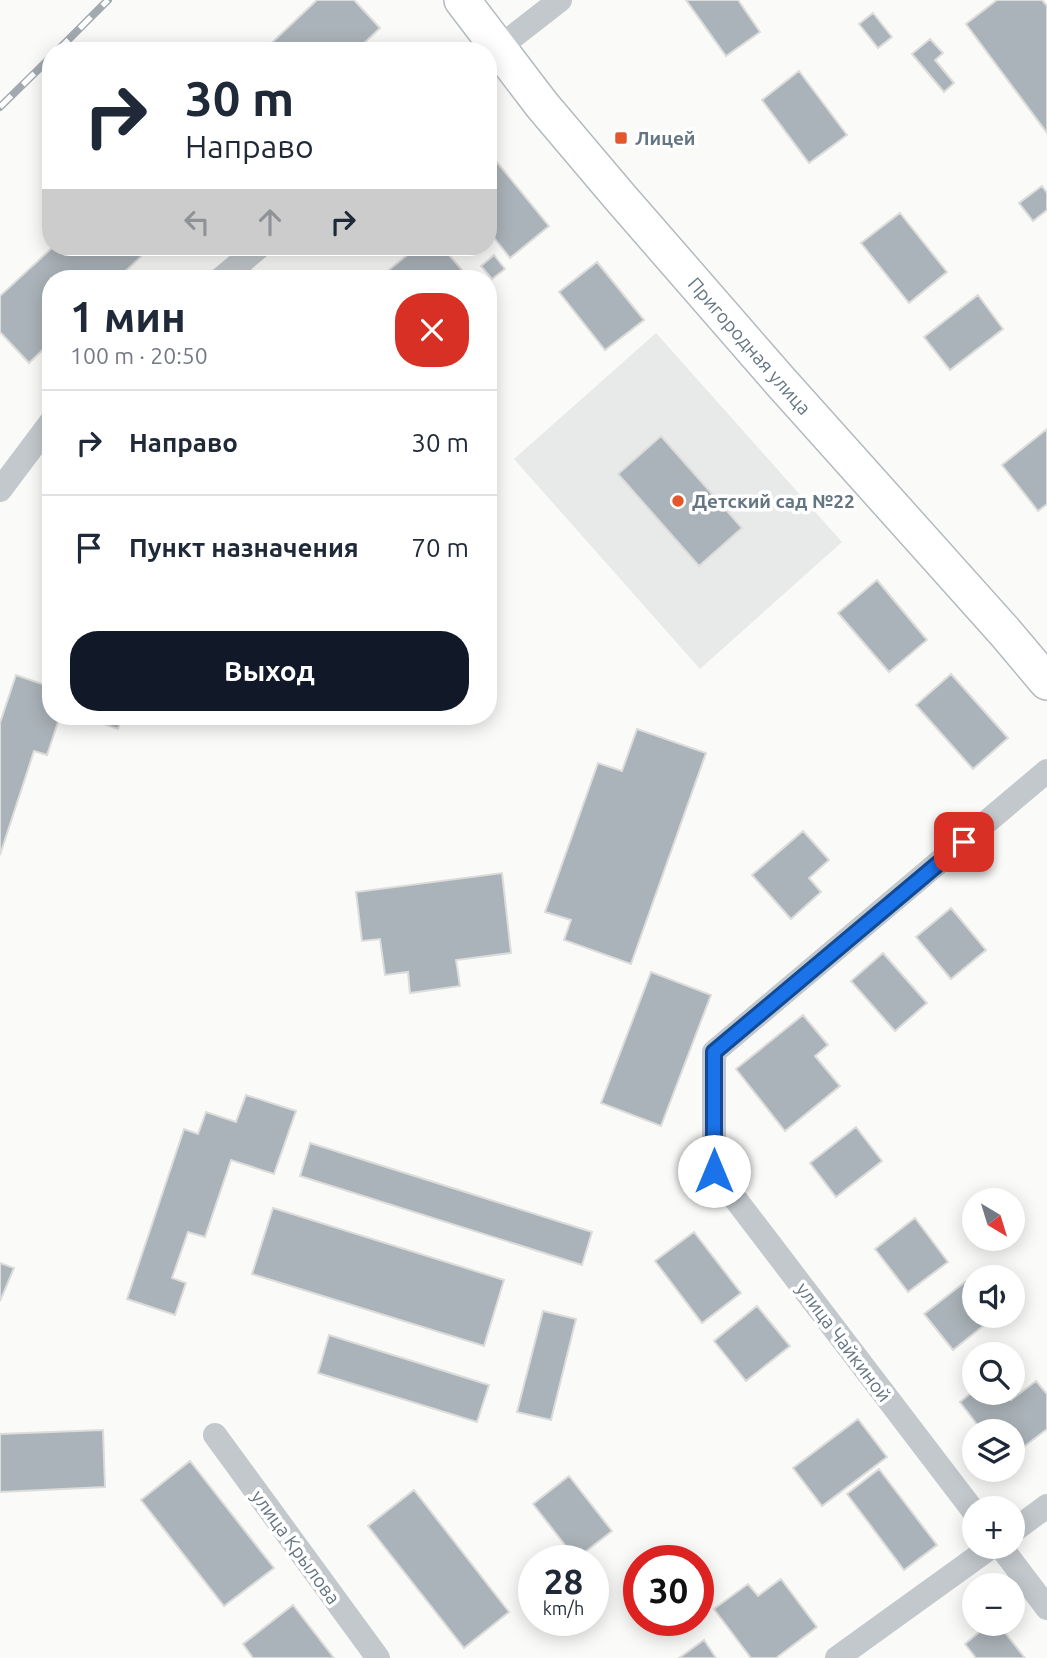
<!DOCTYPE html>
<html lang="ru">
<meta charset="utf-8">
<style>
body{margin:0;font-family:Ubuntu,sans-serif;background:#f6f6f7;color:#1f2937;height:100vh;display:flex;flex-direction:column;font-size:26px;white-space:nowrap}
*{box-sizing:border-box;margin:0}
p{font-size:23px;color:#747a83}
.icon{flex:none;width:38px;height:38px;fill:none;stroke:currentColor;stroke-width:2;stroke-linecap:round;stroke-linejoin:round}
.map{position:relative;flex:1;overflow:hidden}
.sheet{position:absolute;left:42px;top:270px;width:455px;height:455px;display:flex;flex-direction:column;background:#fff;border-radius:28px;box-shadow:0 4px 18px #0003}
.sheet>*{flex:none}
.top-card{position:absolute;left:42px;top:42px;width:455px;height:214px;border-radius:28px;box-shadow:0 4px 18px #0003;background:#fff;color:#1f2937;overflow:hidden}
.needle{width:46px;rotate:142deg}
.buttons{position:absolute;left:962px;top:1188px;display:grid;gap:14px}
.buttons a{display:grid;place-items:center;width:63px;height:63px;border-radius:50%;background:#fff;box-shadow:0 4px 18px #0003;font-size:35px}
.speed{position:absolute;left:518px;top:1545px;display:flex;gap:14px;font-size:35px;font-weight:700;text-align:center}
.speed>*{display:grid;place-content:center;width:91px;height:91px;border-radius:50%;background:#fff;box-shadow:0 4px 18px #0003;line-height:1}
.speed small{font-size:18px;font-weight:400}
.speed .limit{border:10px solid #d22;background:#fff;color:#111}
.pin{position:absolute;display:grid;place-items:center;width:60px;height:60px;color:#fff;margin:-30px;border-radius:14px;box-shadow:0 4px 10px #0006}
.me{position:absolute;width:77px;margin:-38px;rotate:0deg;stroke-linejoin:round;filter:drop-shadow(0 0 5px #0008)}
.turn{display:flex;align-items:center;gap:24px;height:147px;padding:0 28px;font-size:32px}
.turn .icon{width:91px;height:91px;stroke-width:2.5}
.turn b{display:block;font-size:49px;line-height:60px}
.lanes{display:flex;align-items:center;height:66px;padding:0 28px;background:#0003;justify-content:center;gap:35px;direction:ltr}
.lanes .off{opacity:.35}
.round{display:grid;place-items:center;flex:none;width:74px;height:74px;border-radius:28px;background:#f6f6f7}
.overview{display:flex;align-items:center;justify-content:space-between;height:119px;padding:0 28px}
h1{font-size:42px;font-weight:600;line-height:52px}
.action{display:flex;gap:14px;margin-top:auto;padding:14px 28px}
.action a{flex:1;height:80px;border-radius:28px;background:#111827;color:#fff;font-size:28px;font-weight:600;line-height:80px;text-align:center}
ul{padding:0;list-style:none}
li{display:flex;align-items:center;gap:21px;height:105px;padding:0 28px;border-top:2px solid #e0e1e3}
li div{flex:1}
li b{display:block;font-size:26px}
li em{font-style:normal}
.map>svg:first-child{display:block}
</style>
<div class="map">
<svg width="1047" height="1658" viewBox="0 0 1047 1658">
<rect width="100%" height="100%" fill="#fafaf8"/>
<path fill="#e8e9e9" d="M656 333 842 542 700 669 514 459Z"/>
<path fill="#aab3b9" stroke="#dcdcda" stroke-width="2" d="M317 0H354L380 28 356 51H263Z
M686 0H738L760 32 726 56Z
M997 0H1042L1047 6V133L966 24Z
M873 13 892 37 878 48 859 24Z
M930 39 943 53 935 60 954 83 944 92 912 54Z
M799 71 847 135 809 163 762 100Z
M496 161 549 226 510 258 488 230V167Z
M1042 186 1047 193V210L1033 221 1019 203Z
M900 213 947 272 909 303 861 243Z
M53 247H151L118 278H51V342L29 363 0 332V296Z
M417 247H442L463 271 453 278H396L389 270Z
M494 255 505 269 492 279 481 266Z
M597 262 644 320 605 350 559 292Z
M978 295 1003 329 950 370 924 337Z
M1047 429V504L1038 511 1002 465Z
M661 436 742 528 699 566 618 474Z
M877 580 927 640 889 672 838 613Z
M951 674 1008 738 973 769 916 705Z
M16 675 51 687V716H60L47 755 34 751 0 855V723Z
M94 716H122L118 729 92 720Z
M637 729 706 753 631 964 564 940 571 920 545 912 598 763 622 771Z
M803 831 829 860 809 878 821 892 791 919 752 875Z
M502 873 511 953 456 960 460 986 410 993 408 972 385 975 380 939 362 941 356 892Z
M951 908 986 950 951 979 916 937Z
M883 953 927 1003 895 1031 851 981Z
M651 972 711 995 661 1126 601 1103Z
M803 1015 828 1045 815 1056 840 1086 785 1131 736 1069Z
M246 1095 296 1111 274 1174 231 1160 205 1237 188 1232 172 1278 186 1283 175 1315 127 1299 184 1129 198 1134 206 1112 236 1122Z
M856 1127 882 1161 836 1197 810 1163Z
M310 1143 592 1232 582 1265 300 1176Z
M273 1208 504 1280 484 1346 252 1274Z
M915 1218 948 1262 908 1292 875 1249Z
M694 1232 741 1293 702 1323 655 1261Z
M0 1263 14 1268 0 1301Z
M965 1282 975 1295V1316H991L993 1318 953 1350 924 1314Z
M757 1306 790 1346 746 1381 714 1341Z
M543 1311 576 1319 551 1420 517 1412Z
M329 1335 489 1385 477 1422 318 1373Z
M1036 1381 1047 1394V1429L1013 1455V1432H983L960 1402 975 1390V1393H1006L1011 1400Z
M858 1419 887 1457 822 1506 793 1468Z
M103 1430 105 1487 0 1492V1434Z
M190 1461 274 1568 224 1606 141 1500Z
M879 1469 937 1545 904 1570 847 1494Z
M569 1476 612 1531 576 1559 533 1504Z
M414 1490 509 1612 464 1648 368 1526Z
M781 1579 817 1627 776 1658H751L714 1609 748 1584 758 1596Z
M293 1605 334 1658H253L243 1644Z
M989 1624H998L1025 1658H976L965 1644Z
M704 1640 716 1658H679Z"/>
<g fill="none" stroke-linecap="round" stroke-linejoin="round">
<g stroke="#b3babf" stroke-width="38">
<g id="secondary">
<path id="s1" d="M462 0 542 105 619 196 780 381 1004 631 1047 682"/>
</g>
</g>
<path stroke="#c3c8cc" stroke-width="24" d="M488 56 560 0
M222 278 259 247
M0 490 51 422
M215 1435 378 1658
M975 1513 714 1171V1052L1047 771
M1013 1531 1047 1506
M1001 1547 1047 1608
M837 1658 991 1547"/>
<use href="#secondary" stroke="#fff" stroke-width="35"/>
<g stroke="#a2aab0" stroke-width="8">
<path id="rail" d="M57 51 108 0
M0 107 51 57"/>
</g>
<use href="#rail" stroke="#fff" stroke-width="5" stroke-dasharray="16" stroke-linecap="butt"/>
</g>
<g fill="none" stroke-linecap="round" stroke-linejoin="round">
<g stroke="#114b97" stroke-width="18">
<path id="route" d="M714 1171V1052L964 842"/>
</g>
<use href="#route" stroke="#1a73e8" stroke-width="12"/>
</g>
<g fill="#e4572e" stroke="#fff" stroke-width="2.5">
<rect x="614" y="131" width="14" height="14" rx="3.5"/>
<circle cx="678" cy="501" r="7"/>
</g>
<g text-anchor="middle" stroke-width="7" stroke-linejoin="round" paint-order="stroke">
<g font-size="19" font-weight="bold" fill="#657683" stroke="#fff" text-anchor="start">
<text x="635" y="145">Лицей</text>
<text x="692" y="508">Детский сад №22</text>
</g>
<g font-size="19" fill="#657683" stroke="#fff">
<text dy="7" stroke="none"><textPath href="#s1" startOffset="450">Пригородная улица</textPath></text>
<text transform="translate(844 1342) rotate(53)" y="7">улица Чайкиной</text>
<text transform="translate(296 1547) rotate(54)" y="7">улица Крылова</text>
</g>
</g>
</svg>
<div class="buttons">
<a><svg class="needle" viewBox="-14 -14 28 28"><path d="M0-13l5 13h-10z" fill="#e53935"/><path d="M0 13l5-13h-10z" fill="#747a83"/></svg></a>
<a><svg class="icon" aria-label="sound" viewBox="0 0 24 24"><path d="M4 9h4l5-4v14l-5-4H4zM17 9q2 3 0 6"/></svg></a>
<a><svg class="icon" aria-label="search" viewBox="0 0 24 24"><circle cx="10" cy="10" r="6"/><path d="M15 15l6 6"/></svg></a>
<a><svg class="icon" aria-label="layers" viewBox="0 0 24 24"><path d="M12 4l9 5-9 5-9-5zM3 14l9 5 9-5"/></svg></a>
<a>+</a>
<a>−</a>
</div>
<div class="speed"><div>28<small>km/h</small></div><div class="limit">30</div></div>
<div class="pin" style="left:964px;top:842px;background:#d93025"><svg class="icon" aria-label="arrive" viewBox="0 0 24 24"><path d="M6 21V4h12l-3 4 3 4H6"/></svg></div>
<svg class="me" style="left:714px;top:1171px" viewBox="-20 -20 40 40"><circle r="19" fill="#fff"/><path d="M0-13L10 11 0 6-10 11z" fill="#1a73e8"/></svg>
<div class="top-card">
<div class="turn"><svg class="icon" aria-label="right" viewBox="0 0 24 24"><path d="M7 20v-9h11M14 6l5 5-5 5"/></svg><div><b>30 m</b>Направо</div></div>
<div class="lanes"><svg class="icon off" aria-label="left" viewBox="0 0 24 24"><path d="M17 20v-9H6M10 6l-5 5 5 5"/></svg><svg class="icon off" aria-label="ahead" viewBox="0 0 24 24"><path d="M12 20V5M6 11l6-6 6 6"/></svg><svg class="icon" aria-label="right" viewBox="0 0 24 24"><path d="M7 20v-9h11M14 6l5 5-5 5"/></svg></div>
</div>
<section class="sheet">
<div class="overview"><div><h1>1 мин</h1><p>100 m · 20:50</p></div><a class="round" style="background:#d93025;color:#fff"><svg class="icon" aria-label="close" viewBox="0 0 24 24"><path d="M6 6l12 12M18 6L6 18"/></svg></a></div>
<ul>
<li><svg class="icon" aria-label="right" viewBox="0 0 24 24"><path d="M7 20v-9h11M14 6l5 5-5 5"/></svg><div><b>Направо</b></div><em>30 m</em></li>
<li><svg class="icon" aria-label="arrive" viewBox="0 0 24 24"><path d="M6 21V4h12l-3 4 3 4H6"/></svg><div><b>Пункт назначения</b></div><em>70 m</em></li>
</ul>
<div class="action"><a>Выход</a></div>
</section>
</div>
